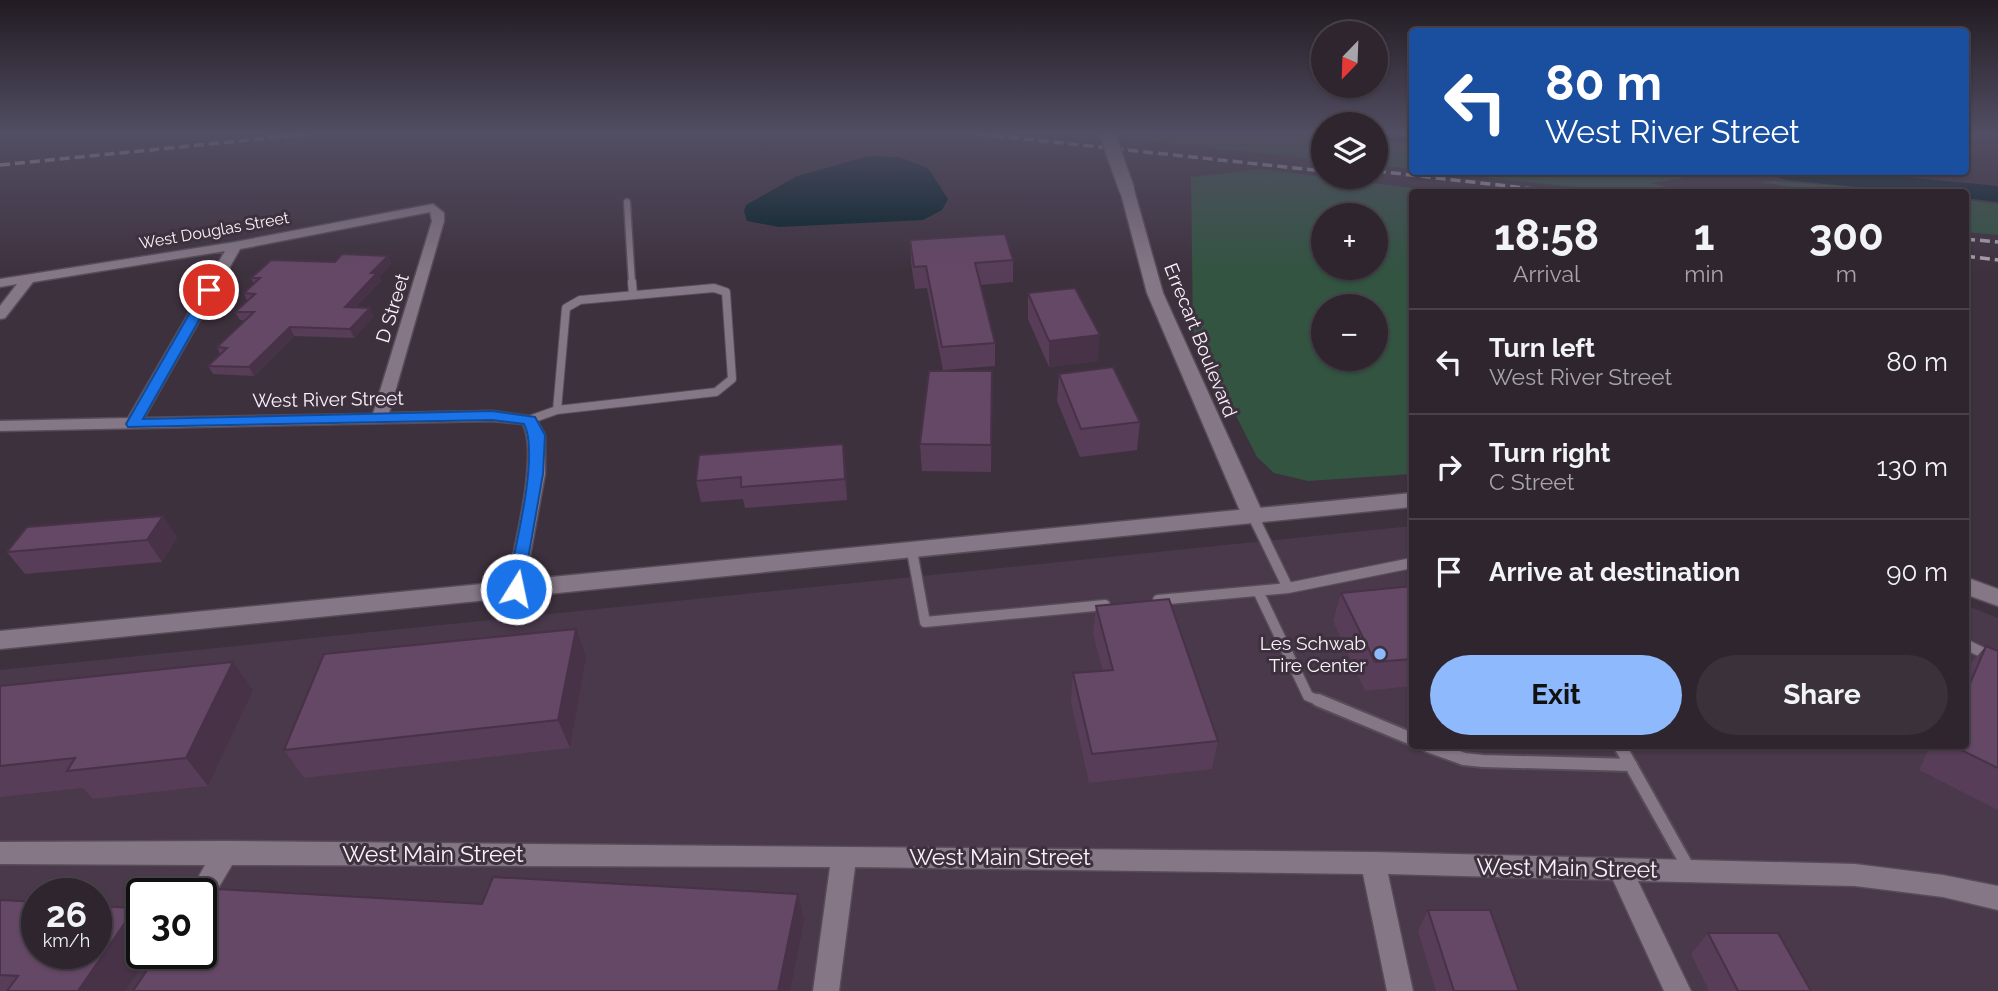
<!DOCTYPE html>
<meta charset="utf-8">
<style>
body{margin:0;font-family:Raleway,sans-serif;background:#3a313a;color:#f1f3f6;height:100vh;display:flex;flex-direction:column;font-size:26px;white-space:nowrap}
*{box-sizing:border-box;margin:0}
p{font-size:23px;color:#a7a5aa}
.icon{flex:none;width:38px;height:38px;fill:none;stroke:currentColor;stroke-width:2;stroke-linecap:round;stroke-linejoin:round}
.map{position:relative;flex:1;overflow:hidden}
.panel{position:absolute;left:1409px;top:189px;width:560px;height:560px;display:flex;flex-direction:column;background:#2e252e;border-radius:7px;box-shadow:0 2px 5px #0004,0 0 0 2px #49424a}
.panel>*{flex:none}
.top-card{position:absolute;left:1409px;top:28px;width:560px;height:147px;border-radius:7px;box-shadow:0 2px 5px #0004,0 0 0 2px #49424a;background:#1a4fa0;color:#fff;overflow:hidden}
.needle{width:46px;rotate:203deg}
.buttons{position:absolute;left:1311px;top:21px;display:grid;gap:14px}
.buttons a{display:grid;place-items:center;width:77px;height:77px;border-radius:50%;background:#2e252e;box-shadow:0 2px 5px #0004,0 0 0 2px #49424a;font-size:35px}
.speed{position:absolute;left:21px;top:878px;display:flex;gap:14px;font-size:35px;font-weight:700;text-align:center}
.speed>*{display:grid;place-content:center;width:91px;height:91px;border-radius:50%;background:#2e252e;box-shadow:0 2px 5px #0004,0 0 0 2px #49424a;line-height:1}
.speed small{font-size:18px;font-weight:400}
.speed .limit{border:4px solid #111;border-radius:10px;background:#fff;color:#111}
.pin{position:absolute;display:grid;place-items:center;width:60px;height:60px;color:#fff;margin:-30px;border:4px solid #fff;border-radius:50%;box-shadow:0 2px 7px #0007}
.me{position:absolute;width:77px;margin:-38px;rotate:10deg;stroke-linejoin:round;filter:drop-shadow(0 0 5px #0008)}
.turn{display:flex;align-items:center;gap:24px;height:147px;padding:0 21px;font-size:32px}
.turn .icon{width:91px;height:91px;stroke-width:2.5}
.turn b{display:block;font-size:49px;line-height:60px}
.eta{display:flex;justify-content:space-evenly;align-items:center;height:119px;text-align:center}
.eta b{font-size:42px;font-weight:700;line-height:49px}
.primary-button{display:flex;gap:14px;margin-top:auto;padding:14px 21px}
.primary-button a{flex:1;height:80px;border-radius:42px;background:#8eb9fd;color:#111;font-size:28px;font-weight:700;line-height:80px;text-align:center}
.primary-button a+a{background:#3a313a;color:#f1f3f6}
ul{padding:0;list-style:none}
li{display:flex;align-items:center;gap:21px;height:105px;padding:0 21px;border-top:2px solid #49424a}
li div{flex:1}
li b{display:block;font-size:26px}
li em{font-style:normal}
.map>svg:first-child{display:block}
</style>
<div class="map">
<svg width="1998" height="991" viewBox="0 0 1998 991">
<rect width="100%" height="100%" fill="#3e313e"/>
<path fill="#4a384b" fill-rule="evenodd" d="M1412 526V746H1965V605L1998 618V991H0V670ZM37 894H96V954H37ZM142 894H201V954H142Z"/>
<path fill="#325441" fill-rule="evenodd" d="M1120 134H1323V160L1122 138Z
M1376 140 1412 144V169L1376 165Z
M1261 169 1444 192H1412V474L1308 481 1274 473 1257 457 1193 331 1191 177ZM1376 215V268H1323V215ZM1376 306V359H1323V306Z
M1431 172H1677L1690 173 1680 179 1649 183 1694 192H1623Z
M1775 181 1911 192H1809L1800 188 1759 182Z
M1965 200 1998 204V235L1965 232Z"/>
<path fill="#032028" d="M869 156 899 157 928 168 948 199 942 210 923 220 779 227 747 221 744 211 746 205 797 176Z"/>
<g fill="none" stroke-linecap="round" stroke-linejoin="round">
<path fill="#032028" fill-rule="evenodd" d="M1376 134H1412V144L1377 139Z
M1773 172H1856L1998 186V202L1965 198V192H1908L1786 180 1777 177Z"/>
<g stroke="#574d58" stroke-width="9">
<path id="service-far3" d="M627 202 632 284"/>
</g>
<g stroke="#574d58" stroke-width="10">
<path id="service-far2" d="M632 282 633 295
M714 288 726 292 732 379 716 392 557 410 566 308 580 300Z
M529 420 557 410"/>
</g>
<g stroke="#574d58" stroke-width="13">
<path id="service-far1" d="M1254 518 1288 588
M912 551 925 622 1105 605
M1258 591 1308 696 1322 702
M1158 600 1288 588 1412 563
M1965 644 1998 660"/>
</g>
<g stroke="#574d58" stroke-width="16">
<path id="service" d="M1318 700 1412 739
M1428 746 1464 759 1483 761 1631 765
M1620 746 1689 869"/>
</g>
<g stroke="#574d58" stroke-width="3">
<path id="minor" d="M433 204 444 213V221L389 413 492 411 535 417 545 435V474L523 594H509L506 589C513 552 539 455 523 424L492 421 0 431V421L128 418 225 251 33 282 5 318 0 319V306L17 284 0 287V279L235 242ZM430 212 432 221 373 414 144 418 240 249Z
M226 841 1373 852 1855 864 1943 875 1998 886V910L1943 897 1855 886 1638 881 1691 991H1664L1613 880 1388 874 1413 991H1387L1363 874 855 867 839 991H813L830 867 232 865 210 902 201 905V894H189L205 865 0 864V842Z"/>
</g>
<g stroke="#574d58" stroke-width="3">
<path id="tertiary" d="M1127 186 1134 190 1163 293 1265 518 1262 523H1246L1243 518 1147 293 1120 190Z"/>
</g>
<g stroke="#574d58" stroke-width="3">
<path id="secondary" d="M1412 493V507L0 649V631Z
M1965 577 1998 589V606L1965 594Z"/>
</g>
<use href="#service-far3" stroke="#867786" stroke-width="6"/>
<use href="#service-far2" stroke="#867786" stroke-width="8"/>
<use href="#service-far1" stroke="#867786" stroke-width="10"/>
<use href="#service" stroke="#867786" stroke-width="12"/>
<use href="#minor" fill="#867786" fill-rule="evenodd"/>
<use href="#tertiary" fill="#867786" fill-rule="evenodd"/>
<use href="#secondary" fill="#867786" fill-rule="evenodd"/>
<path stroke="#ada3ae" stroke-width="3.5" stroke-dasharray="10 5" stroke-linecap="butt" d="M979 134 1323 171
M0 165 307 134
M1376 171 1560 192
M1965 239 1998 242
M1965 256 1998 260"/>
<g stroke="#574d58" stroke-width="18" stroke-linecap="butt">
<path id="tertiary-bridge" d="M1107 134 1127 190"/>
</g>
<use href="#tertiary-bridge" stroke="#867786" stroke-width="15"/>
</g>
<path fill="#573d58" d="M910 240 1013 260V282L981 285 995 343V366L943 370 927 288 915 289 911 263Z
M388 256 391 264 379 277 381 281 356 307 374 316 354 338 294 336 254 376 213 374 208 366 220 354 217 347 246 320H240L235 312 247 301 244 293 254 284 251 278 335 262Z
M1028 293 1098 361 1049 367 1028 319Z
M992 371 991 472 922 471 920 444Z
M1059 374 1140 422 1137 450 1080 457 1057 401Z
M846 465 847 500 745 508 743 499 701 502 696 481Z
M163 516 177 538 162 562 25 574 7 552Z
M1412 582V686L1365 691 1333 621 1341 593 1411 586Z
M1096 606 1218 741 1212 769 1089 783 1071 702 1073 673 1103 671 1093 634Z
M1986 646 1998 651V810L1919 770 1930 746H1965V670Z
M586 657 570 748 304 778 284 750Z
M233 662 253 690 208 786 93 799 83 788 0 797V686Z
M0 900 135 908 142 915V954H150L125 991H0Z
M1428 910 1519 991H1436L1418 931Z
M1708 933 1811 991H1709L1691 954Z"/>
<path fill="#473247" d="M388 256 391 264 379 277 381 281 349 315 345 307 371 273Z
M370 308 374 316 354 338 350 329Z
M290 327 294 336 254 376 249 367Z
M1100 335 1098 361 1049 367V341Z
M992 371 993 398 991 472V445Z
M843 444 846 465 847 500 845 479Z
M163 516 177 538 162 562 147 540Z
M576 629 586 657 570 748 558 720Z
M233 662 253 690 208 786 186 758Z
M798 894 804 921 790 991H778Z
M135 908 142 915V954H150L125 991H78Z"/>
<path fill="#654766" stroke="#473247" stroke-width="2" d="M1005 234 1013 260 975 263 995 343 942 347 926 266 914 267 910 240Z
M342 254 388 256 371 273H377L345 307 370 308 350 329 290 327 249 367 208 366 227 348 217 347 254 312H235L255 294 244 293 260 278H251L271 260 335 262Z
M1075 288 1100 335 1049 341 1028 293Z
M1113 367 1140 422 1081 429 1059 374Z
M929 371H992L991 445 920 444Z
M843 444 845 479 741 487V477L696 481 699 455Z
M163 516 147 540 7 552 27 527Z
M1412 586V659L1375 662 1341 593Z
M1169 599 1218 741 1092 754 1073 673 1113 670 1096 606Z
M576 629 558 720 284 750 324 654Z
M1986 646 1998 651V768L1953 746H1965V695Z
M233 662 186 758 67 771 75 758 0 766V686Z
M493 877 798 894 778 991H133L158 954H201V894H196L200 888 482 904Z
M0 900 37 902V954H96V906L135 908 78 991H7L18 976 0 975Z
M1428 910H1490L1519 991H1454Z
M1708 933H1778L1811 991H1738Z"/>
<linearGradient id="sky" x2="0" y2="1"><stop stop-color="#221b22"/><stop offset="0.49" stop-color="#524e63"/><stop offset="1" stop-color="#524e63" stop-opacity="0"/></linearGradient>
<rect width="1998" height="273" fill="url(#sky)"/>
<path fill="#1a73e8" stroke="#114b97" stroke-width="2" d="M209 286 216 290 143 419 492 411 535 417 545 435 543 474 522 593H509L507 589C514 552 540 454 524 424L492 420 128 427 126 424 203 290Z"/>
<circle fill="#8eb9fd" stroke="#3e313e" stroke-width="2.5" cx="1380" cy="654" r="7"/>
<g text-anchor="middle" stroke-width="6" stroke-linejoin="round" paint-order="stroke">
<g font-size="16" fill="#faf2fb" stroke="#3e313e">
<text transform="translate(214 230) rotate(-10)" y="6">West Douglas Street</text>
</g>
<g font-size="19" fill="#faf2fb" stroke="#3e313e">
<text transform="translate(392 308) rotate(-73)" y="7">D Street</text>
<text transform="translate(1201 340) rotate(68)" y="7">Errecart Boulevard</text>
<text transform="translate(328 399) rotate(-1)" y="7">West River Street</text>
</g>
<g font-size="19" fill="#faf2fb" stroke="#3e313e" text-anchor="end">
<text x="1366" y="650">Les Schwab<tspan x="1366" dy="22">Tire Center</tspan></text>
</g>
<g font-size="23" fill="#faf2fb" stroke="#3e313e">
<text x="433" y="862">West Main Street</text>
<text x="1000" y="865">West Main Street</text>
<text transform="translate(1567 868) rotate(1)" y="8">West Main Street</text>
</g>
</g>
</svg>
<div class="buttons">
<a><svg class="needle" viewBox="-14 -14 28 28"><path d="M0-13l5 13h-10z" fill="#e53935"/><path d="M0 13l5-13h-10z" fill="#a7a5aa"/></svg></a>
<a><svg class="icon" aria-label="layers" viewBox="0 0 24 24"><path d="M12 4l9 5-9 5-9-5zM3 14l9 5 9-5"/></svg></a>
<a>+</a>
<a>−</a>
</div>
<div class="speed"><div>26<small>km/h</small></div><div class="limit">30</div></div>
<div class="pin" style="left:209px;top:290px;background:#d93025"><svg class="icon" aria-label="arrive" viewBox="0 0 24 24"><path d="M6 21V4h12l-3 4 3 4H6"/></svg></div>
<svg class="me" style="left:516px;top:589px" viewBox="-20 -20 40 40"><circle r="17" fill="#1a73e8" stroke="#fff" stroke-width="3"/><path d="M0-11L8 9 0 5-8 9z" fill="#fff"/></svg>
<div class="top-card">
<div class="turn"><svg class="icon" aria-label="left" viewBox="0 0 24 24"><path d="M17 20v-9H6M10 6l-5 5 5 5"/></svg><div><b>80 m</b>West River Street</div></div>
</div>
<section class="panel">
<div class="eta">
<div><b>18:58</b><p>Arrival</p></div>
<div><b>1</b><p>min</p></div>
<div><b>300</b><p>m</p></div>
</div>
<ul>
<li><svg class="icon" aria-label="left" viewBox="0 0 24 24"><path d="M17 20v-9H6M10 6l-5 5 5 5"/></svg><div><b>Turn left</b><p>West River Street</p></div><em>80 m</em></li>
<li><svg class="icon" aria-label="right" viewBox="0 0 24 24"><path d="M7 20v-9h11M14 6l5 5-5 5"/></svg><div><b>Turn right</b><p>C Street</p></div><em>130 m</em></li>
<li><svg class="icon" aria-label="arrive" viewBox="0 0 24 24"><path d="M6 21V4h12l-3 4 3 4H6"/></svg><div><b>Arrive at destination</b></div><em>90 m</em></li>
</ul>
<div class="primary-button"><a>Exit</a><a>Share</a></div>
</section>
</div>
